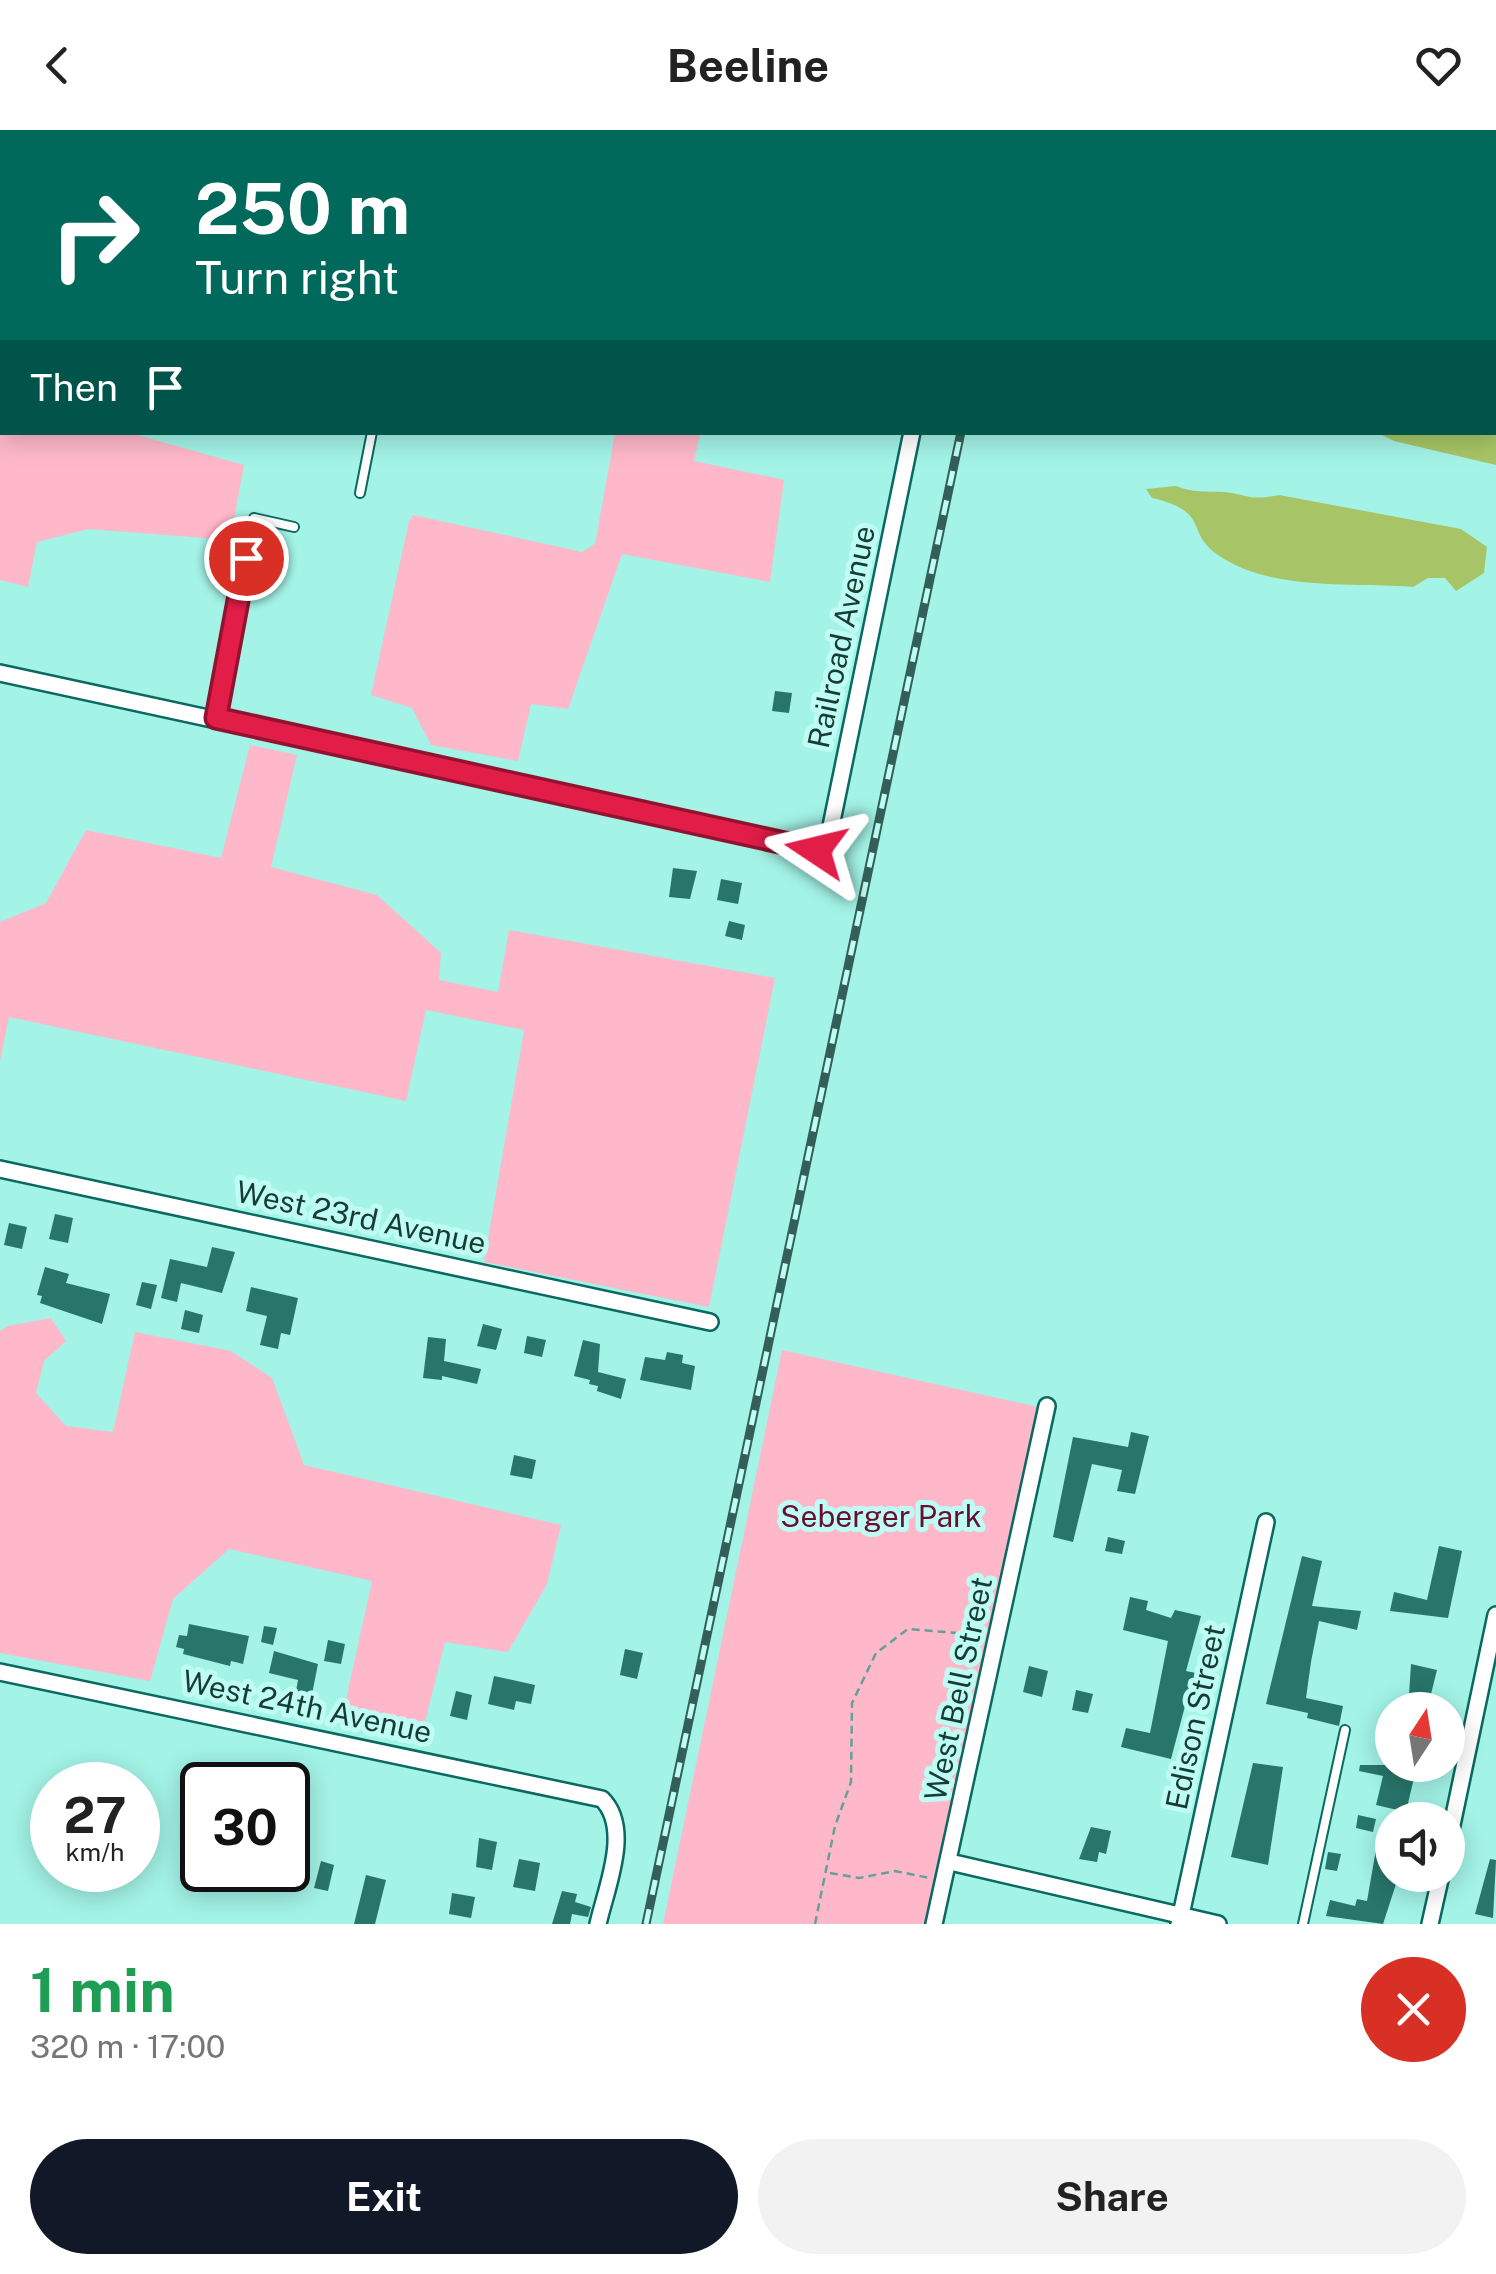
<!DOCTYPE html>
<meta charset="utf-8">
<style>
body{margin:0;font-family:"Public Sans",sans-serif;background:#f2f2f2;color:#222;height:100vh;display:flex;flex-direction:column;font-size:38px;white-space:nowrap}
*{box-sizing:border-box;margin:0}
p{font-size:32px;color:#767676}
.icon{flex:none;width:55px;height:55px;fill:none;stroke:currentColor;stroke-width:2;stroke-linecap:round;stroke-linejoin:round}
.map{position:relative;height:1794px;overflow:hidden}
.side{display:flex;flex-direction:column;background:#fff;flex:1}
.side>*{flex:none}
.hud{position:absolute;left:0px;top:0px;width:1498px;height:305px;box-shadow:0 5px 25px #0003;background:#00695c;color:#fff;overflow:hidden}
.needle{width:65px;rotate:12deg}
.tools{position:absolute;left:1375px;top:1562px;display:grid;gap:20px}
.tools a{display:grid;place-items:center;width:90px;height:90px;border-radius:50%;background:#fff;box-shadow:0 5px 25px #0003;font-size:50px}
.speed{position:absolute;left:30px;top:1632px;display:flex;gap:20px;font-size:50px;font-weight:700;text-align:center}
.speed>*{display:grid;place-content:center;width:130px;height:130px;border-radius:50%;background:#fff;box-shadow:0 5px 25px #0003;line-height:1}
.speed small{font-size:25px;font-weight:400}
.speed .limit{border:5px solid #111;border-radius:15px;background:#fff;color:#111}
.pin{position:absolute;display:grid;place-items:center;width:85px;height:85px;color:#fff;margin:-42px;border:5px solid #fff;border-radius:50%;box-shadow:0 2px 10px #0007}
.me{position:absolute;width:110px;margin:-55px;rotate:280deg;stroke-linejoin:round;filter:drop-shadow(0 0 8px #0008)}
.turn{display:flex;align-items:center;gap:35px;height:210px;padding:0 30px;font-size:45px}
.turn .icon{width:130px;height:130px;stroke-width:2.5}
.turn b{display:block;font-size:70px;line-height:85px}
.then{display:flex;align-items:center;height:95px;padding:0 30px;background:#0003;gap:20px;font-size:38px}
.round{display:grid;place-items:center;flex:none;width:105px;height:105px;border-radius:52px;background:#f2f2f2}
.head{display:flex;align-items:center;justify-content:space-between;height:170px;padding:0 30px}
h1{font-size:60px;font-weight:700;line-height:75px;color:#1e9e55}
.primary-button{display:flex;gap:20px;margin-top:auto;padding:20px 30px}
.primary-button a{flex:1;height:115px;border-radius:60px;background:#111827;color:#fff;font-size:40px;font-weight:700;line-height:115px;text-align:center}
.primary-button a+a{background:#f2f2f2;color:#222}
header{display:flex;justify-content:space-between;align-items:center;height:130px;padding:0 30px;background:#fff;font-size:45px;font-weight:700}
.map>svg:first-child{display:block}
</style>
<header><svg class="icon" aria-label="back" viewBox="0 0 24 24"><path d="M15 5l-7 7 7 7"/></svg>Beeline<svg class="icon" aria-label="heart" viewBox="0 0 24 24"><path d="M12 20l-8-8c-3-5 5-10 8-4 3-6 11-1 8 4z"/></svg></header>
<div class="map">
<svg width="1496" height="1794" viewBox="0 0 1496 1794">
<rect width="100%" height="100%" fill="#a3f3e7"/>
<path fill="#feb8c9" d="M0 216 2 302 130 303 244 335 230 410 89 399 37 412 28 457 0 450Z
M615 303H700L694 331 784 350 770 452 622 424 568 579 531 574 518 631 431 615 412 578 371 565 409 391 413 385 582 422 595 414Z
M250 615 297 625 271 737 377 765 441 823 439 850 498 862 509 800 775 848 709 1177 484 1132 524 900 426 880 406 971 9 887 0 931V792L46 773 86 700 221 728Z
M51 1188 66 1211 44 1231 36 1263 66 1296 113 1302 135 1202 231 1221 272 1248 304 1335 561 1395 547 1454 508 1522 445 1512 420 1612 340 1597 372 1451 229 1419 173 1469 150 1551 0 1523V1201L8 1196Z
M782 1220 1038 1277 925 1794H663Z"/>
<path fill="#a7c566" d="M1496 302V335L1394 311 1378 303Z
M1176 356C1194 363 1205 361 1224 362 1250 365 1249 371 1279 365L1461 399 1487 417 1484 443 1456 461 1445 448H1428L1413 457C1350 452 1272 462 1218 425 1184 402 1212 382 1152 368L1146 359Z"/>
<path fill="#28756b" d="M775 561 792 563 789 583 772 581Z
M673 738 697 741 690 769 669 767Z
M721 749 742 753 738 774 717 770Z
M729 791 745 795 742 810 725 806Z
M55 1084 73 1088 68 1113 49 1109Z
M9 1093 27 1097 22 1119 4 1115Z
M212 1117 235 1122 222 1163 181 1153 177 1172 161 1168 170 1129 207 1137Z
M45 1137 69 1144 66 1153 110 1164 102 1194 40 1173 42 1166 37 1165Z
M142 1152 157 1155 151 1179 136 1175Z
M251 1157 298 1168 290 1205 281 1203 278 1219 260 1215 267 1186 246 1181Z
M185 1180 203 1185 199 1203 181 1199Z
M483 1194 502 1199 496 1220 477 1216Z
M527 1206 546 1210 542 1227 524 1223Z
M428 1207 446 1209 444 1231 481 1239 477 1254 442 1246V1250L423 1248Z
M583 1210 600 1214 598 1242 626 1249 621 1269 597 1261 598 1256 589 1254 590 1250 574 1246Z
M667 1222 683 1225 682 1233 695 1236 691 1260 640 1250 645 1227 665 1230Z
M1131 1302 1149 1306 1135 1364 1117 1361 1122 1340 1092 1334 1073 1412 1053 1407 1073 1307 1128 1317Z
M514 1325 536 1330 532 1349 510 1345Z
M1108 1407 1125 1411 1122 1424 1105 1421Z
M1439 1416 1462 1421 1448 1488 1390 1481 1394 1462 1427 1470Z
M1302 1426 1322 1431 1312 1476 1361 1481 1357 1500 1319 1491 1311 1532 1306 1568 1343 1576 1339 1596 1307 1588 1308 1583 1266 1574Z
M1130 1467 1148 1471 1146 1480 1171 1488 1175 1480 1201 1486 1186 1541 1201 1544 1198 1563 1189 1561 1171 1629 1121 1617 1126 1598 1150 1603 1168 1511 1123 1500Z
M189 1494 249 1506 243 1534 231 1531 230 1536 183 1524 184 1519 176 1517 179 1505 187 1506Z
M264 1496 277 1498 273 1515 261 1512Z
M328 1510 345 1514 341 1534 324 1531Z
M625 1519 643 1523 637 1549 620 1545Z
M274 1521 318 1534 312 1564 296 1561 298 1550 269 1543Z
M1411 1534 1437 1540 1427 1580H1408Z
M1029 1536 1048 1541 1042 1567 1023 1562Z
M494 1546 535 1555 531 1574 516 1571 514 1580 488 1574Z
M1076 1560 1093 1564 1088 1583 1072 1580Z
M456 1561 472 1565 467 1590 450 1586Z
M1253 1633 1283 1637 1268 1735 1231 1727Z
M1360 1635H1417L1406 1682 1376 1675 1383 1646 1359 1641Z
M1358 1685 1376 1689 1373 1702 1356 1698Z
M1091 1697 1111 1701 1106 1724 1099 1722 1097 1732 1079 1729Z
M1379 1702 1392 1705V1745L1397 1751 1383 1794 1326 1786 1330 1770 1355 1776 1357 1769 1367 1771Z
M479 1708 497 1712 492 1740 476 1737Z
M1328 1722 1341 1724 1337 1741 1325 1739Z
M519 1729 540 1733 535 1761 513 1757Z
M1490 1729 1496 1730 1493 1788 1475 1784Z
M321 1731 334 1735 328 1761 314 1758Z
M366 1745 386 1750 375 1794H354Z
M562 1761 577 1764 575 1772 591 1777 588 1787 572 1784 570 1794H552Z
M452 1763 475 1767 471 1788 449 1784Z"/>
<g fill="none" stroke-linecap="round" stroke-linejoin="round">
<g stroke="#0a6960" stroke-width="12">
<path id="service" d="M51 2 52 0
M561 2V0
M661 2V0
M818 2V0
M847 2V0
M360 363 372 302
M216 588 254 388 294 397
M1303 1794 1345 1600"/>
</g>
<g stroke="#0a6960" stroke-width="20">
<path id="minor" d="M1315 0 1317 2
M0 44 2 45
M1495 134H1496
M0 543 816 720 830 701 912 302
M0 1039 710 1192
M0 1542 602 1669C632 1699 606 1758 598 1794
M1448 1714 1496 1485
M950 1732 1218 1794
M934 1794 1047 1276
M1179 1794 1266 1392
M1430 1794 1441 1745"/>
</g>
<path stroke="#65a097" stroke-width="2.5" stroke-dasharray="8 5" stroke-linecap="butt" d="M830 1743 859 1748 895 1741 930 1748
M815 1794 835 1696 851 1652 852 1573 876 1523 908 1499 982 1505"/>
<use href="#service" stroke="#fff" stroke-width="8"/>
<use href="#minor" stroke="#fff" stroke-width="15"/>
<g stroke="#345f59" stroke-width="9">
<path id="rail" d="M1014 2 1015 0
M646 1794 961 302"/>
</g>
<use href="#rail" stroke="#befdf3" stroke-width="5" stroke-dasharray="15" stroke-linecap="butt"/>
</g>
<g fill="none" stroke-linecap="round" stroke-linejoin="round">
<g stroke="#92132f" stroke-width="25">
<path id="route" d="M246 428 216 588 816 720"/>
</g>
<use href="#route" stroke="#e11d48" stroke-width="18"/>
</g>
<g text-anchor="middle" stroke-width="10" stroke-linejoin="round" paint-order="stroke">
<g font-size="30" fill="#193b36" stroke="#befdf3">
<text transform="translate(842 507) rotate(-78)" y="10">Railroad Avenue</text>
<text transform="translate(361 1088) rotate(12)" y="10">West 23rd Avenue</text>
<text transform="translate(959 1559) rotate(-78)" y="10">West Bell Street</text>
<text transform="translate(307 1577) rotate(12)" y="10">West 24th Avenue</text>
<text transform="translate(1196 1587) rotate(-78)" y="10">Edison Street</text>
</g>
<g font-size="30" fill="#690e32" stroke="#befdf3">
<text x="881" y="1397">Seberger Park</text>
</g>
</g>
</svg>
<div class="tools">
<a><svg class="needle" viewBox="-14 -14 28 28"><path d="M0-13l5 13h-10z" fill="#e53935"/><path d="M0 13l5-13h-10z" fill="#767676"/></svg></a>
<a><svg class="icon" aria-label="sound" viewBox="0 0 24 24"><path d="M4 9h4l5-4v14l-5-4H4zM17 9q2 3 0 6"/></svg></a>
</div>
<div class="speed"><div>27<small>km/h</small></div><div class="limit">30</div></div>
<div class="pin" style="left:246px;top:428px;background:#d93025"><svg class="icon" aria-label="arrive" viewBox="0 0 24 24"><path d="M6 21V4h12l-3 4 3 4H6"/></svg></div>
<svg class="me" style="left:816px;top:720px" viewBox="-20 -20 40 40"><path d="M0-17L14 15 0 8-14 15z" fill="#e11d48" stroke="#fff" stroke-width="4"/></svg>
<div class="hud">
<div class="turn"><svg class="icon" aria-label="right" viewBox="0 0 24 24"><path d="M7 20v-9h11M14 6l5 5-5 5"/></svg><div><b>250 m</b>Turn right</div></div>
<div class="then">Then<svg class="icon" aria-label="arrive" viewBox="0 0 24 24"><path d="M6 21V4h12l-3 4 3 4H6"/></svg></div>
</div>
</div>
<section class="side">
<div class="head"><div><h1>1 min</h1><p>320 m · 17:00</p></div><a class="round" style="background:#d93025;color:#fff"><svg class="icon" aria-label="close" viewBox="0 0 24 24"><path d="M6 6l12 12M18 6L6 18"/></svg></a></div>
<div class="primary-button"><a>Exit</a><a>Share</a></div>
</section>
